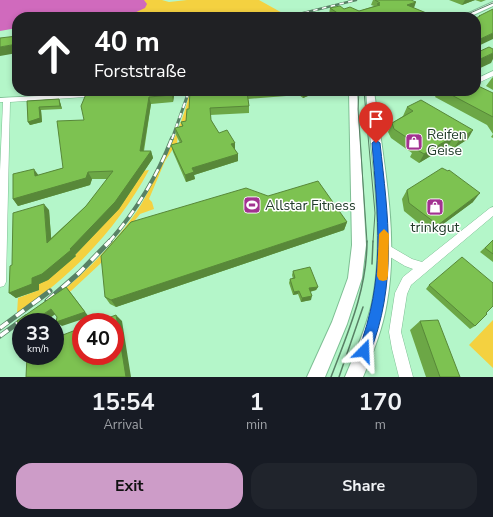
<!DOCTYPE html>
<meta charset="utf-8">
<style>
body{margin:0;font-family:"Nunito Sans",sans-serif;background:#20242c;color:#f1f3f6;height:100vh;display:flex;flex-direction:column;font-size:15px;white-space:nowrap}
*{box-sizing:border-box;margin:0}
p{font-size:13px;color:#9ea1a6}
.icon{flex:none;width:22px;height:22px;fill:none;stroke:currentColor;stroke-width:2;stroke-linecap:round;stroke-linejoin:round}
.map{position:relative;height:377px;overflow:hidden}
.sheet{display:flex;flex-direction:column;background:#171b24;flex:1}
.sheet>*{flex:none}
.hud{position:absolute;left:12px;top:12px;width:469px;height:84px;border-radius:16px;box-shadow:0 2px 6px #0003;background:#202124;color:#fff;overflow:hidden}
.speed{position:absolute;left:12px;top:313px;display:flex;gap:8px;font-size:20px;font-weight:700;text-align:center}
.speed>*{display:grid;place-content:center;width:52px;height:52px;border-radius:50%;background:#171b24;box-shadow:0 2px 6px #0003;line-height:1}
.speed small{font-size:10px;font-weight:400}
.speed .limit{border:6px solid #d22;background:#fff;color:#111}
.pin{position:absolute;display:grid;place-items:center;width:34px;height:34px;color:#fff;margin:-41px -17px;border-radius:50% 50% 50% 0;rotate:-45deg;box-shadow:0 0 4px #0007}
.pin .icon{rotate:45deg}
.me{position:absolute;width:44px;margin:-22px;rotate:21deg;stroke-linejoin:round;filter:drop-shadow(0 0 3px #0008)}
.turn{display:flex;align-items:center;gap:14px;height:84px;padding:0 16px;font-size:18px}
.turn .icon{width:52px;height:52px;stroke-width:2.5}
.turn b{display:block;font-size:28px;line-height:34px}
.eta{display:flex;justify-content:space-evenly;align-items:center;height:68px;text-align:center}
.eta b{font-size:24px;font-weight:700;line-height:28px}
.action{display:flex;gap:8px;margin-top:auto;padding:8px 16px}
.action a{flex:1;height:46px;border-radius:16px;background:#cd9cc8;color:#111;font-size:16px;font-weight:700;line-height:46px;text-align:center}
.action a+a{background:#20242c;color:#f1f3f6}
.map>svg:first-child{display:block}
</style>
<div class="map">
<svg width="493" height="377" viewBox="0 0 493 377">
<rect width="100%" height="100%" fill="#b4f6c9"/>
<path fill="#f4d140" d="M144 0H162L169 2 187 0H259L286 15 277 17H97L124 12 132 14Z
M189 95 190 116 178 135 177 143 165 161 149 199 152 202 154 209 140 214 100 264 71 291 29 322H22C63 293 102 259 132 218 145 201 154 179 164 160 174 139 184 118 189 95Z
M149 170C117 229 72 276 17 313L18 298 39 290V284L75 255 111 216 142 171Z
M493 320V368L469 345Z"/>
<path fill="#d06abd" d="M0 0H144L147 4 145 8 132 14 124 12 97 17H17V28L0 31Z"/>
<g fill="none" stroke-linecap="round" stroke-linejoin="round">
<g stroke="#7ebf94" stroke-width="1">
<path id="minor" d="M493 71V76L476 84V79Z
M98 93 101 95 100 96 10 102 6 282 4 286 0 287V171L3 102H0V98Z
M493 207V216L411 285 407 294 401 332 413 377H399L392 349 389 332 395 293 403 277 413 269 405 266 380 251 379 248 380 245 384 243 388 245 412 259 422 262 490 208Z"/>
</g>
<g stroke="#7ebf94" stroke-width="2">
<path id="tertiary" d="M493 2V6L469 17H460Z
M349 91H357L366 245 362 278 347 324 325 377H307L332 322 348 278 352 245Z
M366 91H374C383 159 399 234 387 302 383 328 373 353 363 377H345C355 353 366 329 372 303 386 235 371 159 366 91Z"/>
</g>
<use href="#minor" fill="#fff" fill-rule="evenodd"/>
<use href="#tertiary" fill="#fff" fill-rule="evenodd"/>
<path stroke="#588165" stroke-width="1" d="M461 17 493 3
M359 91 358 109 367 242
M364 91 375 213 373 242"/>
<path stroke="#588165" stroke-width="1.5" d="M372 264 373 241
M331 377C348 332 367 290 367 241
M339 377 363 307"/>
<g stroke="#588165" stroke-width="2.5">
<path id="rail-far3" d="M287 17 356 0"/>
</g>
<g stroke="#588165" stroke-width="3">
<path id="rail-far2" d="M172 139 189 91"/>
</g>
<g stroke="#588165" stroke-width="4">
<path id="rail-far1" d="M109 242C136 211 157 177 172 138"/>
</g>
<g stroke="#588165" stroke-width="5">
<path id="rail" d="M47 301 79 273 110 241
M0 328 50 291
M0 336 26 317"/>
</g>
<use href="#rail-far3" stroke="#fff" stroke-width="1.5" stroke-dasharray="4.5" stroke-linecap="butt"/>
<use href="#rail-far2" stroke="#fff" stroke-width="2" stroke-dasharray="5.5" stroke-linecap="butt"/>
<use href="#rail-far1" stroke="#fff" stroke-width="2.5" stroke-dasharray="8" stroke-linecap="butt"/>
<use href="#rail" stroke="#fff" stroke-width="3.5" stroke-dasharray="10" stroke-linecap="butt"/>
</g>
<path fill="#6ca746" d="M373 0H411L414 8 330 15 329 14 330 8 344 9 359 11 374 6 371 5Z
M449 0H486L481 2 475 0 462 5Z
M493 77V90L486 86 492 78Z
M131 91H173L174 96 173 102 151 104 144 151H151L153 158 119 209 75 255 76 256 48 280 39 284V290L16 298 9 293 12 265 49 210 51 238 86 206 108 179H92L90 185 18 206 13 199 39 175 63 168 84 120Z
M190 91H320L303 98 299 95 248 99 249 106V113L210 115 211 120 219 133 235 143V150L238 154V161L194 175 195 179 186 182 173 152 171 145 180 143 176 135 175 128 182 126 181 122 186 121 189 109Z
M438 91H476L493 93V138L491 137 493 134 487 125 435 97Z
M59 99 60 102 62 109 41 110 42 122 30 125 28 122 27 101Z
M407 107 468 139 454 148 449 145 419 163 410 157 412 153 391 138 388 132 392 123 403 116Z
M407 190 473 202 431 233 404 211 402 199Z
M347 222 344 230 116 307 110 304 105 297Z
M493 240V262L480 252Z
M293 271 318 287 316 290 310 292 311 300 301 302 298 294 293 295 289 283 290 279H293L292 275Z
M429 285 486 313 475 326 470 329 426 289Z
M420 321 460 377H426L410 330Z"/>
<path fill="#588839" d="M465 0H475L462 5Z
M416 2 414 8 405 11 407 5Z
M493 33V39L476 47V41Z
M17 44V53L0 56V47Z
M493 53V59L491 63 476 70V61Z
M173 91 174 96 173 102 172 95Z
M304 91H320L303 98Z
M149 97 151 104 142 158 140 151Z
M59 99 60 102 62 109 60 106Z
M39 107 41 110 42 122 30 125 28 122Z
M473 130 468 139 454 148 460 139Z
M454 136 449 145 419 163 424 154Z
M235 143V150L231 144Z
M151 151 153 158 119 209 75 255 76 256 48 280 39 284V290L16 298 9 293 32 278 70 249Z
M238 154V161L194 175 195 179 186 182 185 175 192 168Z
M34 169 39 176H35Z
M88 172 92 179 90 185 18 206 13 199Z
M480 193 473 202 431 233 438 225Z
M44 204 49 210 52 249 47 243Z
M347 222 344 230 116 307 111 300Z
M66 287 70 292 89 317 62 326 56 322Z
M318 287 316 290 308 292 309 288Z
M299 291 298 294 293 295 294 292Z
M312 296 311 300 301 302 302 298Z
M51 309 57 313 44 322H32Z
M116 315 122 321 131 377H125Z"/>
<path fill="#7dc251" stroke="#588839" d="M375 0H411L416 2 407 5 436 17H316L339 14 330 8 340 6 344 9 350 7 359 11 380 5 377 4 380 3Z
M493 9V33L476 41V18L480 16H479Z
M309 13 316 17H286Z
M199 14 200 17H175Z
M17 36V44L0 47V38Z
M489 47 493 49V53L476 61V53Z
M476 85 493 93V117L444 91H476Z
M131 91H173L172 95 149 97 140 151H151L115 202 70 249 71 250 42 274 32 278V284L9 293 10 266 12 265 13 213 44 204 47 243 86 206 113 171 88 172 86 178 13 199V174L34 169 35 176 63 168 57 121 84 120 81 106 86 94Z
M190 91H261L247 92 249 106 210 108 211 120 219 133 227 130 235 143 231 144 238 154 192 168 194 172 185 175 171 145 182 142 175 128 183 126 181 122 186 121 187 109H189Z
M59 99 60 106 39 107 40 118 28 122 27 101Z
M421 100 473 130 460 139 454 136 424 154 414 148 418 145 394 129 392 123 413 111 407 107Z
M442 168 448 171 449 170 480 193 438 225 409 203 407 190Z
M318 181 347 222 111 300 105 297 101 256 131 222 246 188 268 196Z
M493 240V254L485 248Z
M462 257 493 283V306L486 313 487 314 475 326 429 285Z
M310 267 318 287 309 288 312 296 302 298 299 291 294 292 290 279 295 278 293 271Z
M66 287 85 312 56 322 57 317 51 309 32 322H21V329L17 321Z
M116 315 126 377H26L27 356H55V338L81 328V356H115V322H97Z
M438 320 460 377H440L420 321Z"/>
<path fill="#1a73e8" stroke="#114b97" d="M376 140 380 143C388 216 398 284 369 355L364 357 360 355 358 351C386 279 378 218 372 143Z"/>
<path fill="#f59e0b" d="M384 229 389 234 388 276 387 280 383 281 379 280 377 276 379 234Z"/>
<defs>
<g id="shop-square" transform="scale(0.9)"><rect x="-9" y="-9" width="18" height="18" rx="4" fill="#a23290" stroke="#fff"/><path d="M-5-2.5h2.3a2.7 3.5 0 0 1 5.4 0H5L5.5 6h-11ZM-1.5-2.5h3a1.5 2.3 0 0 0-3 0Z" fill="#fff"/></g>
<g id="stadium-square" transform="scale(0.9)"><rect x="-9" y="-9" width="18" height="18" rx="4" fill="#a23290" stroke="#fff"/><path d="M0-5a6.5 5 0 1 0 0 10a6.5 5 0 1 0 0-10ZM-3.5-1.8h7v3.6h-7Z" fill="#fff"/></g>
</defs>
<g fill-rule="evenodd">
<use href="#shop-square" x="414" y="142"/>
<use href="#stadium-square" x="252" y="205"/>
<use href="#shop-square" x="435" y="207"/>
</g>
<g text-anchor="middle" stroke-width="3" stroke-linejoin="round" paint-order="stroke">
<g font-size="14" fill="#223d2b" stroke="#fff" text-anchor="start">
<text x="427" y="139">Reifen<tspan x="427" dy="16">Geise</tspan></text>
<text x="265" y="210">Allstar Fitness</text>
<text x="435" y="232" text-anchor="middle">trinkgut</text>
</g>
</g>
</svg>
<div class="speed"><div>33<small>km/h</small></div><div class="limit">40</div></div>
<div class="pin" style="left:376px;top:143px;background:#d93025"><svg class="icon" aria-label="arrive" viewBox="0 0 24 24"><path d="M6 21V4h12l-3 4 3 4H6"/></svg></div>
<svg class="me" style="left:364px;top:351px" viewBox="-20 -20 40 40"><path d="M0-17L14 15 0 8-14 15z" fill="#1a73e8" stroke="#fff" stroke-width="4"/></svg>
<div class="hud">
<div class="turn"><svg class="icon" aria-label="ahead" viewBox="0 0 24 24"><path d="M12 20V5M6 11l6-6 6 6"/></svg><div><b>40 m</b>Forststraße</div></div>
</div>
</div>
<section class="sheet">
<div class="eta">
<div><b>15:54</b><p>Arrival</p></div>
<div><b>1</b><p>min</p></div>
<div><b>170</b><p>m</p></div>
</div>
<div class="action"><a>Exit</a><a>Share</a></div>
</section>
